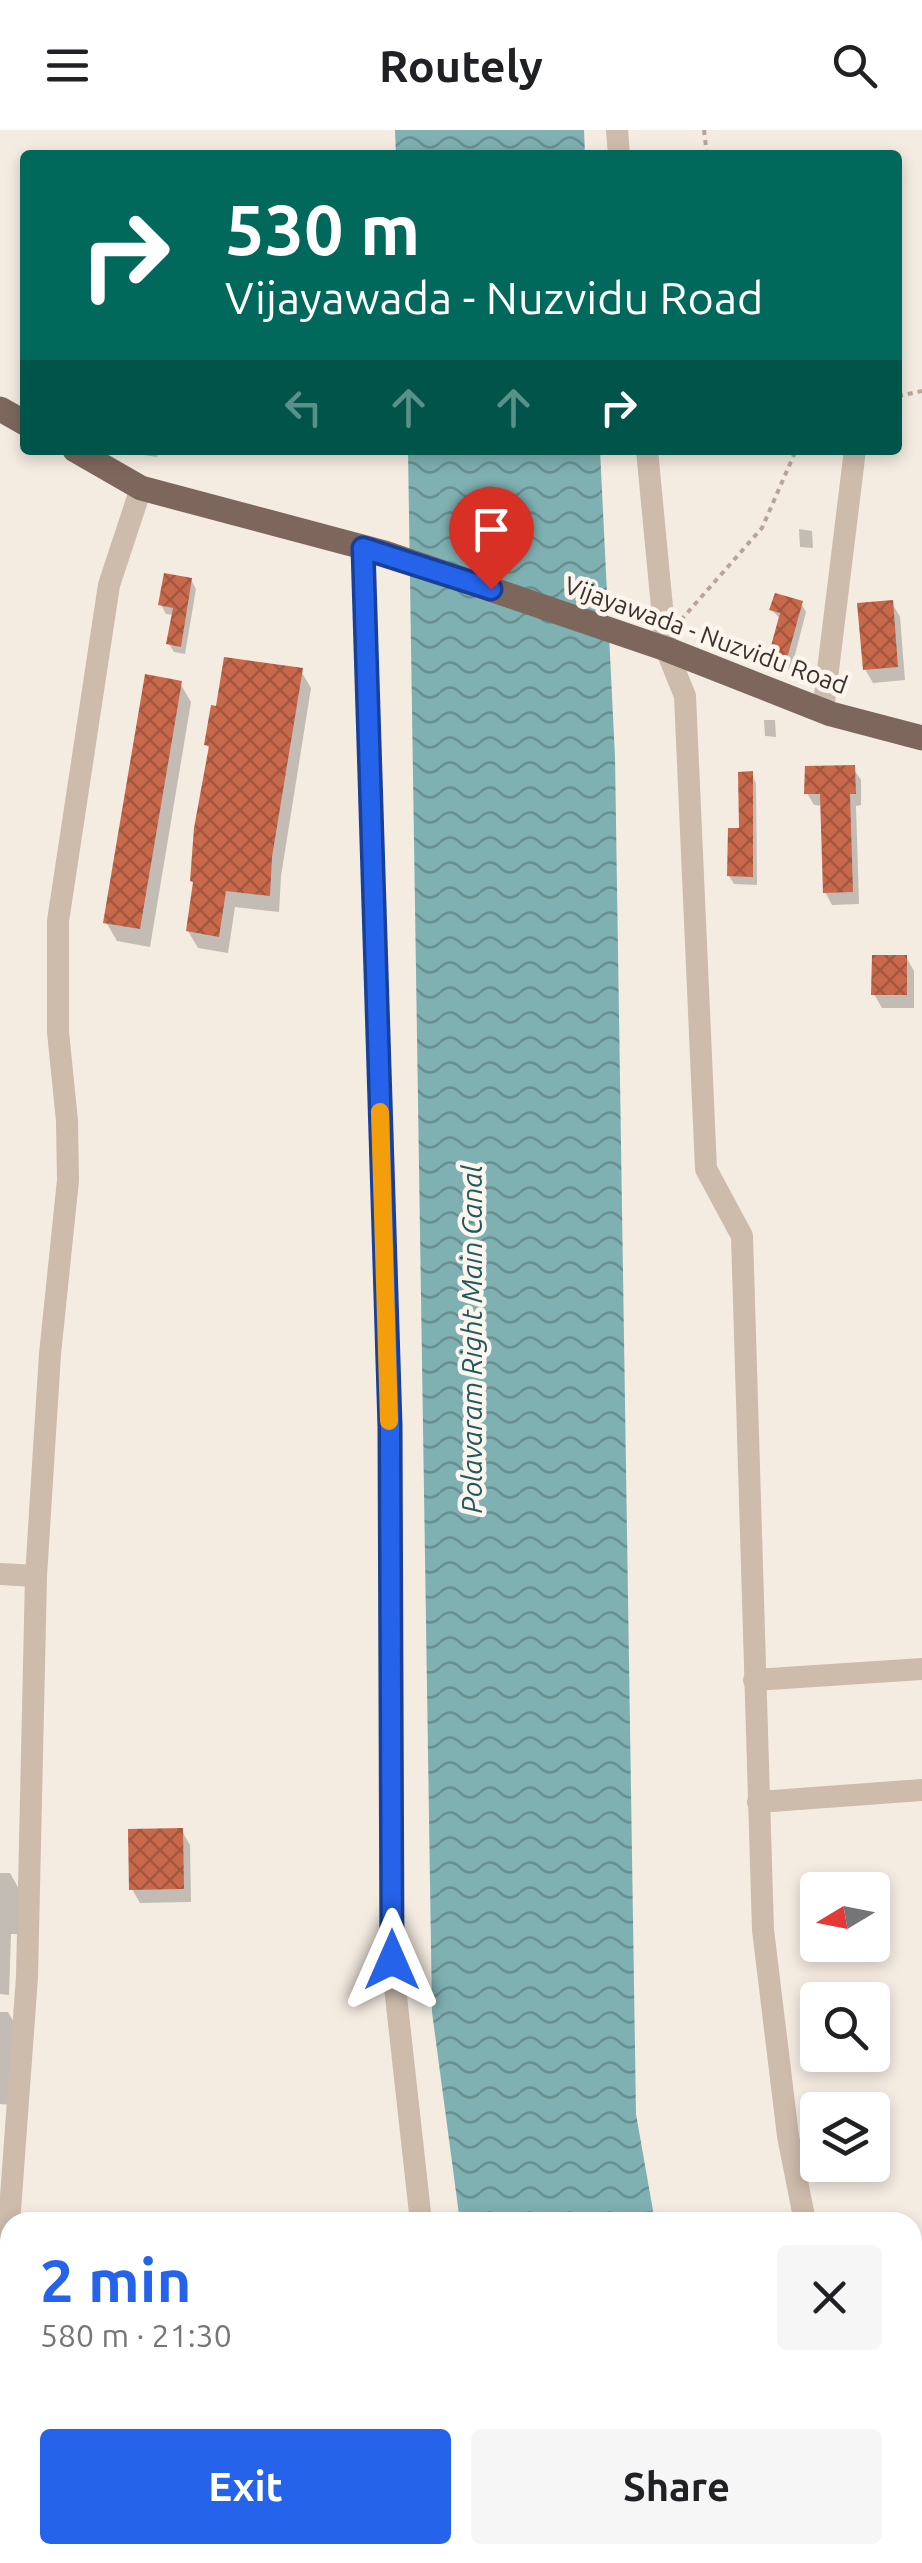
<!DOCTYPE html>
<meta charset="utf-8">
<style>
body{margin:0;font-family:Ubuntu,sans-serif;background:#f6f6f6;color:#202124;height:100vh;display:flex;flex-direction:column;font-size:38px;white-space:nowrap}
*{box-sizing:border-box;margin:0}
p{font-size:32px;color:#757577}
.icon{flex:none;width:55px;height:55px;fill:none;stroke:currentColor;stroke-width:2;stroke-linecap:round;stroke-linejoin:round}
.map{position:relative;flex:1;overflow:hidden}
.details{position:absolute;left:0px;top:2082px;width:922px;height:352px;display:flex;flex-direction:column;background:#fff;border-radius:30px 30px 0 0;box-shadow:0 5px 15px #0003}
.details>*{flex:none}
.top-card{position:absolute;left:20px;top:20px;width:882px;height:305px;border-radius:10px;box-shadow:0 5px 15px #0003;background:#00695c;color:#fff;overflow:hidden}
.needle{width:65px;rotate:260deg}
.fabs{position:absolute;left:800px;top:1742px;display:grid;gap:20px}
.fabs a{display:grid;place-items:center;width:90px;height:90px;border-radius:10px;background:#fff;box-shadow:0 5px 15px #0003;font-size:50px}
.pin{position:absolute;display:grid;place-items:center;width:85px;height:85px;color:#fff;margin:-102px -42px;border-radius:50% 50% 50% 0;rotate:-45deg;box-shadow:0 0 10px #0007}
.pin .icon{rotate:45deg}
.me{position:absolute;width:110px;margin:-55px;rotate:0deg;stroke-linejoin:round;filter:drop-shadow(0 0 8px #0008)}
.turn{display:flex;align-items:center;gap:35px;height:210px;padding:0 40px;font-size:45px}
.turn .icon{width:130px;height:130px;stroke-width:2.5}
.turn b{display:block;font-size:70px;line-height:85px}
.lanes{display:flex;align-items:center;height:95px;padding:0 40px;background:#0003;justify-content:center;gap:50px;direction:ltr}
.lanes .off{opacity:.35}
.round{display:grid;place-items:center;flex:none;width:105px;height:105px;border-radius:10px;background:#f6f6f6}
.head{display:flex;align-items:center;justify-content:space-between;height:170px;padding:0 40px}
h1{font-size:60px;font-weight:700;line-height:75px;color:#2563eb}
.primary-button{display:flex;gap:20px;margin-top:auto;padding:20px 40px}
.primary-button a{flex:1;height:115px;border-radius:10px;background:#2563eb;color:#fff;font-size:40px;font-weight:700;line-height:115px;text-align:center}
.primary-button a+a{background:#f6f6f6;color:#202124}
header{display:flex;justify-content:space-between;align-items:center;height:130px;padding:0 40px;background:#fff;font-size:45px;font-weight:700}
.map>svg:first-child{display:block}
</style>
<header><svg class="icon" aria-label="menu" viewBox="0 0 24 24"><path d="M4 6h16M4 12h16M4 18h16"/></svg>Routely<svg class="icon" aria-label="search" viewBox="0 0 24 24"><circle cx="10" cy="10" r="6"/><path d="M15 15l6 6"/></svg></header>
<div class="map">
<svg width="922" height="2433" viewBox="0 0 922 2433">
<defs>
<pattern id="water-waves" width="16" height="10" patternUnits="userSpaceOnUse" patternTransform="scale(2.5)"><rect width="16" height="10" fill="#7fb0b2"/><path d="M0 5q4-4 8 0t8 0" fill="none" stroke="#699091"/></pattern>
<pattern id="building-cross-hatch" width="8" height="8" patternUnits="userSpaceOnUse" patternTransform="scale(2.5)"><rect width="8" height="8" fill="#c8694b"/><path d="M0 0l8 8M0 8l8-8" fill="none" stroke="#a4573f"/></pattern>
</defs>
<rect width="100%" height="100%" fill="#f4ebe1"/>
<path fill="url(#water-waves)" d="M395 0H584L585 25H396Z
M408 320H600L615 627 636 1984 655 2092H460L432 1882Z
M534 2425H719L720 2433H536Z"/>
<path fill="#0003" d="M141 320H158L157 327 144 325Z
M799 399 812 401 813 418 800 417Z
M191 450 196 459 185 524 174 522 169 514 174 485 166 484 161 475Z
M801 473 806 482 791 540 776 536 771 527 781 490 772 480Z
M892 473 900 487 905 550 873 553 865 539Z
M301 541 311 558 281 746 279 782 235 777 228 823 198 818 188 801 210 621 207 614Z
M180 553 191 572 150 817 117 811 106 792Z
M764 590H775L776 607 765 606Z
M853 638 861 650V675L856 676 859 774 832 775 825 762 823 676 814 675 807 663Z
M751 644 756 653 757 755 734 754 729 746 742 700Z
M906 827 914 841V878H882L874 864Z
M182 1701 190 1715 191 1772 140 1773 132 1759Z
M0 1743H10L20 1761 19 1804H11L9 1865 0 1864Z
M0 1882H8L19 1901 13 1975 0 1974Z"/>
<path fill="url(#building-cross-hatch)" d="M164 443 192 448 181 517 166 514 173 478 158 475Z
M775 463 803 471 786 532 768 527 780 483 769 480Z
M893 470 898 537 863 540 857 473Z
M224 527 303 538 272 727 270 766 226 761 219 807 186 801 193 752 190 751 194 698 209 616 204 615 211 575 216 576Z
M145 544 182 551 140 799 103 793Z
M855 635 856 664H850L853 762 823 763 820 664H804L805 636Z
M753 641V747L727 746 728 698H739L738 642Z
M872 825H907V865H871Z
M183 1698 184 1759 129 1760 128 1699Z"/>
<g fill="none" stroke-linecap="round" stroke-linejoin="round">
<path stroke="#b9a596" stroke-width="4" stroke-dasharray="5 5" stroke-linecap="butt" d="M704 0 707 25
M898 266 922 261
M681 490 762 398 796 320"/>
<path stroke="#cdbbac" stroke-width="22" d="M617 0 619 25
M647 320 666 519 685 566 706 1039 742 1106 763 1800 788 2006 805 2092
M363 417 389 1296 392 1830 421 2092
M823 581 855 320
M0 1444 36 1446
M754 1550 922 1539
M758 1672 922 1660
M0 2218 27 1847 36 1446 50 1224 68 1050 67 991 58 902V791L109 455 141 358
M478 2425 480 2433
M869 2425 871 2433"/>
<path stroke="#7d675c" stroke-width="25" d="M0 279 25 293
M75 320 141 358 385 423 666 519 831 584 922 608"/>
</g>
<g fill="none" stroke-linecap="round" stroke-linejoin="round">
<g stroke="#184099" stroke-width="25">
<path id="route" d="M392 1830 390 1296 363 418 491 459"/>
</g>
<use href="#route" stroke="#2563eb" stroke-width="18"/>
<path stroke="#f59e0b" stroke-width="18" d="M380 982 389 1291"/>
</g>
<g text-anchor="middle" stroke-width="9" stroke-linejoin="round" paint-order="stroke">
<g font-size="25" fill="#3b302b" stroke="#fbf5ee">
<text transform="translate(706 505) rotate(20)" y="9">Vijayawada - Nuzvidu Road</text>
</g>
<g font-size="28" font-style="italic" fill="#1f5a5e" stroke="#fbf5ee">
<text transform="translate(472 1209) rotate(-90)" y="10">Polavaram Right Main Canal</text>
</g>
</g>
</svg>
<div class="fabs">
<a><svg class="needle" viewBox="-14 -14 28 28"><path d="M0-13l5 13h-10z" fill="#e53935"/><path d="M0 13l5-13h-10z" fill="#757577"/></svg></a>
<a><svg class="icon" aria-label="search" viewBox="0 0 24 24"><circle cx="10" cy="10" r="6"/><path d="M15 15l6 6"/></svg></a>
<a><svg class="icon" aria-label="layers" viewBox="0 0 24 24"><path d="M12 4l9 5-9 5-9-5zM3 14l9 5 9-5"/></svg></a>
</div>
<div class="pin" style="left:491px;top:459px;background:#d93025"><svg class="icon" aria-label="arrive" viewBox="0 0 24 24"><path d="M6 21V4h12l-3 4 3 4H6"/></svg></div>
<svg class="me" style="left:392px;top:1830px" viewBox="-20 -20 40 40"><path d="M0-17L14 15 0 8-14 15z" fill="#2563eb" stroke="#fff" stroke-width="4"/></svg>
<div class="top-card">
<div class="turn"><svg class="icon" aria-label="right" viewBox="0 0 24 24"><path d="M7 20v-9h11M14 6l5 5-5 5"/></svg><div><b>530 m</b>Vijayawada - Nuzvidu Road</div></div>
<div class="lanes"><svg class="icon off" aria-label="left" viewBox="0 0 24 24"><path d="M17 20v-9H6M10 6l-5 5 5 5"/></svg><svg class="icon off" aria-label="ahead" viewBox="0 0 24 24"><path d="M12 20V5M6 11l6-6 6 6"/></svg><svg class="icon off" aria-label="ahead" viewBox="0 0 24 24"><path d="M12 20V5M6 11l6-6 6 6"/></svg><svg class="icon" aria-label="right" viewBox="0 0 24 24"><path d="M7 20v-9h11M14 6l5 5-5 5"/></svg></div>
</div>
<section class="details">
<div class="head"><div><h1>2 min</h1><p>580 m · 21:30</p></div><a class="round"><svg class="icon" aria-label="close" viewBox="0 0 24 24"><path d="M6 6l12 12M18 6L6 18"/></svg></a></div>
<div class="primary-button"><a>Exit</a><a>Share</a></div>
</section>
</div>
